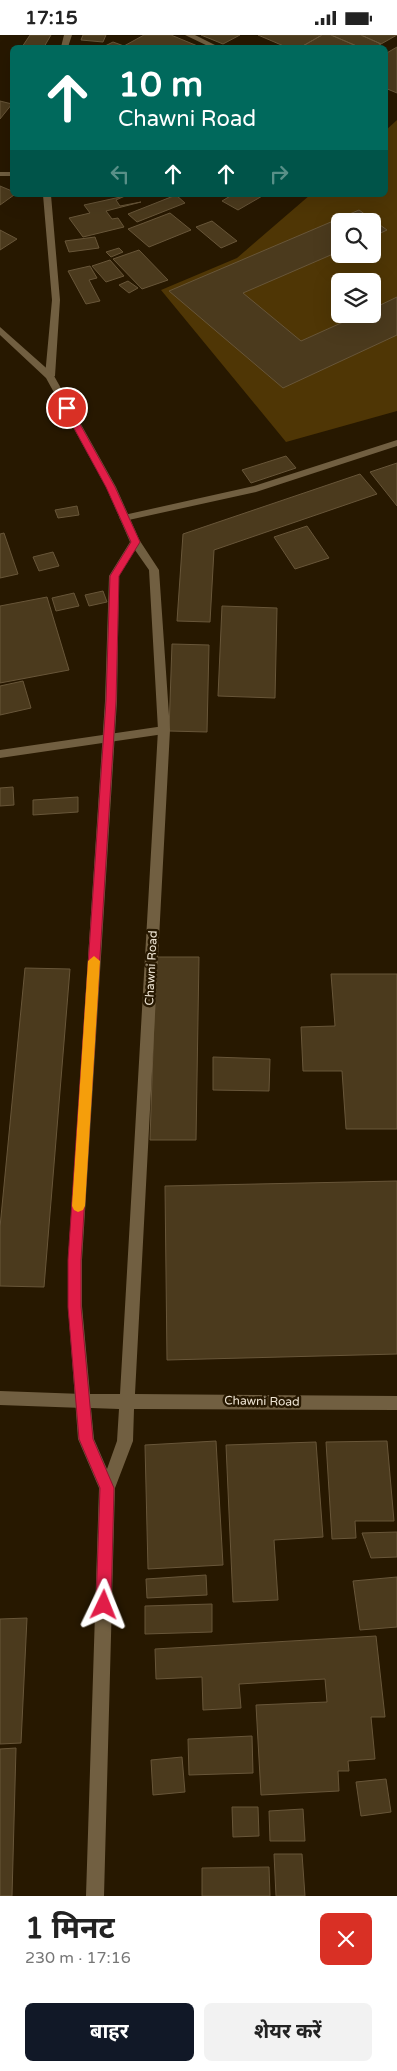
<!DOCTYPE html>
<html lang="hi">
<meta charset="utf-8">
<style>
body{margin:0;font-family:"Varela Round","Noto Sans Devanagari",sans-serif;background:#f2f2f2;color:#222;height:100vh;display:flex;flex-direction:column;font-size:19px;white-space:nowrap}
*{box-sizing:border-box;margin:0}
p{font-size:16px;color:#767676}
.icon{flex:none;width:28px;height:28px;fill:none;stroke:currentColor;stroke-width:2;stroke-linecap:round;stroke-linejoin:round}
.map{position:relative;height:1861px;overflow:hidden}
.details{display:flex;flex-direction:column;background:#fff;flex:1}
.details>*{flex:none}
.banner{position:absolute;left:10px;top:10px;width:378px;height:152px;border-radius:8px;box-shadow:0 5px 20px #0002;background:#00695c;color:#fff;overflow:hidden}
.controls{position:absolute;left:331px;top:178px;display:grid;gap:10px}
.controls a{display:grid;place-items:center;width:50px;height:50px;border-radius:8px;background:#fff;box-shadow:0 5px 20px #0002;font-size:25px}
.pin{position:absolute;display:grid;place-items:center;width:42px;height:42px;color:#fff;margin:-21px;border:2px solid #fff;border-radius:50%;box-shadow:0 1px 5px #0007}
.me{position:absolute;width:55px;margin:-28px;rotate:2deg;stroke-linejoin:round;filter:drop-shadow(0 0 4px #0008)}
.turn{display:flex;align-items:center;gap:18px;height:105px;padding:0 25px;font-size:22px}
.turn .icon{width:65px;height:65px;stroke-width:2.5}
.turn b{display:block;font-size:35px;line-height:42px}
.lanes{display:flex;align-items:center;height:48px;padding:0 25px;background:#0003;justify-content:center;gap:25px;direction:ltr}
.lanes .off{opacity:.35}
.round{display:grid;place-items:center;flex:none;width:52px;height:52px;border-radius:8px;background:#f2f2f2}
.head{display:flex;align-items:center;justify-content:space-between;height:85px;padding:0 25px}
h1{font-size:30px;font-weight:700;line-height:38px}
.action{display:flex;gap:10px;margin-top:auto;padding:10px 25px}
.action a{flex:1;height:58px;border-radius:8px;background:#111827;color:#fff;font-size:20px;font-weight:700;line-height:58px;text-align:center}
.action a+a{background:#f2f2f2;color:#222}
.status{display:flex;justify-content:space-between;align-items:center;height:35px;padding:0 25px;background:#fff;direction:ltr}
.status svg{height:14px;fill:currentColor}
.map>svg:first-child{display:block}
</style>
<div class="status"><b>17:15</b><svg viewBox="0 0 49 12"><path d="M0 12V9h3v3zM5 12V6h3v6zM10 12V3h3v9zM15 12V0h3v12zM26 1h20v11H26zM47 4h2v5h-2z"/></svg></div>
<div class="map">
<svg width="397" height="1861" viewBox="0 0 397 1861">
<rect width="100%" height="100%" fill="#271800"/>
<path fill="#4f3605" fill-rule="evenodd" d="M397 85V376L286 407 161 255 237 223 310 160H385V96ZM340 186H372V219H340ZM340 246H372V279H340Z"/>
<path fill="#4b3a1d" stroke="#685639" d="M30 0H51L44 12H22Z
M83 0H106L103 7 81 5Z
M144 0H171L200 12 124 11Z
M201 0H240L223 9Z
M258 0H322L301 12H286Z
M322 0H331L359 12H301Z
M331 0H361L381 9 376 12H359Z
M361 0H397L381 9Z
M113 7 124 11 103 12Z
M397 12V58L385 53V19Z
M0 66 12 69 0 84Z
M0 151 12 156 14 160 0 170Z
M176 160 185 168 137 187 128 179Z
M232 160H264L238 175 222 166Z
M125 161 116 165 120 171 141 167 106 176 112 184 118 183 124 192 83 202 69 183 90 178 84 170Z
M359 175 387 195 372 202V186H340V216L243 258 301 306 361 279H372V274L397 262V300L283 353 169 256Z
M170 178 191 195 149 212 128 194Z
M212 186 237 206 221 213 196 192Z
M0 195 17 204 0 215Z
M95 202 99 213 69 217 65 206Z
M119 213 123 217 111 222 106 217Z
M139 215 168 245 142 254 113 224Z
M110 225 124 241 106 247 92 231Z
M90 231 97 243 89 245 100 266 86 269 68 236Z
M128 246 138 253 129 258 119 250Z
M286 421 296 433 251 448 242 435Z
M397 428V471L370 437Z
M360 439 377 459 214 515 210 587 177 586 183 499Z
M77 471 79 480 58 483 55 475Z
M307 491 329 523 295 534 274 502Z
M4 498 18 539 0 543V499Z
M53 517 59 531 39 536 33 522Z
M103 556 107 567 89 571 85 560Z
M74 558 79 571 56 576 52 563Z
M47 562 69 635 0 648V571Z
M222 571 277 573 275 663 218 661Z
M172 609 209 610 207 697 169 696Z
M23 646 31 673 0 680V651Z
M13 752 14 770 0 771V753Z
M78 762V777L33 780V765Z
M156 922H199L196 1105H150Z
M25 933 70 934 44 1252 0 1251V1192Z
M331 939H397V1094H346L342 1036H303L301 992 335 991Z
M213 1022 270 1024 269 1056 213 1055Z
M397 1146V1319L167 1325 165 1151Z
M216 1406 223 1530 148 1534 145 1410Z
M387 1406 394 1486H355L356 1503 332 1504 326 1407Z
M316 1407 323 1502 274 1505 278 1565 233 1567 226 1410Z
M397 1497V1522L371 1523 362 1498Z
M206 1540 207 1560 147 1563 146 1544Z
M397 1542V1592L360 1595 353 1546Z
M212 1569V1597L145 1599V1571Z
M27 1583 21 1708 0 1709V1584Z
M376 1601 385 1682H371L375 1724 348 1726 349 1736H338L339 1756 261 1760 256 1670 327 1667 325 1644 239 1649 241 1673 203 1675 202 1642 156 1644 155 1614Z
M252 1701 253 1738 189 1740 188 1704Z
M16 1713 12 1861H0V1714Z
M182 1722 185 1757 153 1760 151 1725Z
M386 1744 391 1777 361 1781 356 1747Z
M232 1772H258L259 1801 233 1802Z
M303 1774 305 1806H270L269 1776Z
M274 1819H302L305 1861H276Z
M269 1832 270 1861H202V1833Z"/>
<g fill="none" stroke-linecap="round" stroke-linejoin="round">
<path fill="#715f41" fill-rule="evenodd" d="M64 0H72L68 12H61Z
M185 0H195L219 12H210Z
M0 137H12V141H0Z
M43 160H51L60 265 55 341 50 344 45 341 52 265Z
M397 405V411L256 457 124 486 119 483 124 480 254 451Z
M164 691 170 695 164 699 0 723V715Z
M0 1356 83 1359 88 1361 90 1366 88 1371 83 1373 0 1370Z"/>
<path fill="#715f41" fill-rule="evenodd" d="M0 292 53 339 116 452 140 506 159 535 170 695 135 1359 397 1361V1375L134 1374 133 1406 115 1453 104 1861H86L99 1453 78 1404 68 1271V1225L105 666 109 541 130 507 106 452 46 343 0 300ZM135 515 149 535 158 695 120 1359H90L82 1271V1225L117 666 119 541ZM91 1373 119 1374 117 1406 107 1434 94 1404Z"/>
</g>
<path fill="#e11d48" stroke="#92132f" d="M64 371 71 373 115 452 140 507 119 541 116 666 81 1225V1272L93 1404 114 1453 111 1570 109 1575 104 1577 98 1575 96 1570 100 1453 79 1404 68 1272V1225L106 666 110 541 131 507 106 452 63 373Z"/>
<path fill="#f59e0b" d="M94 921 100 926 85 1171 83 1175 78 1177 74 1175 72 1171 88 926Z"/>
<g text-anchor="middle" stroke-width="5" stroke-linejoin="round" paint-order="stroke">
<g font-size="12" fill="#efe5d4" stroke="#271800">
<text transform="translate(151 933) rotate(-87)" y="4">Chawni Road</text>
<text transform="translate(262 1366) rotate(1)" y="4">Chawni Road</text>
</g>
</g>
</svg>
<div class="controls">
<a><svg class="icon" aria-label="search" viewBox="0 0 24 24"><circle cx="10" cy="10" r="6"/><path d="M15 15l6 6"/></svg></a>
<a><svg class="icon" aria-label="layers" viewBox="0 0 24 24"><path d="M12 4l9 5-9 5-9-5zM3 14l9 5 9-5"/></svg></a>
</div>
<div class="pin" style="left:67px;top:373px;background:#d93025"><svg class="icon" aria-label="arrive" viewBox="0 0 24 24"><path d="M6 21V4h12l-3 4 3 4H6"/></svg></div>
<svg class="me" style="left:104px;top:1570px" viewBox="-20 -20 40 40"><path d="M0-17L14 15 0 8-14 15z" fill="#e11d48" stroke="#fff" stroke-width="4"/></svg>
<div class="banner">
<div class="turn"><svg class="icon" aria-label="ahead" viewBox="0 0 24 24"><path d="M12 20V5M6 11l6-6 6 6"/></svg><div><b>10 m</b>Chawni Road</div></div>
<div class="lanes"><svg class="icon off" aria-label="left" viewBox="0 0 24 24"><path d="M17 20v-9H6M10 6l-5 5 5 5"/></svg><svg class="icon" aria-label="ahead" viewBox="0 0 24 24"><path d="M12 20V5M6 11l6-6 6 6"/></svg><svg class="icon" aria-label="ahead" viewBox="0 0 24 24"><path d="M12 20V5M6 11l6-6 6 6"/></svg><svg class="icon off" aria-label="right" viewBox="0 0 24 24"><path d="M7 20v-9h11M14 6l5 5-5 5"/></svg></div>
</div>
</div>
<section class="details">
<div class="head"><div><h1>1 मिनट</h1><p>230 m · 17:16</p></div><a class="round" style="background:#d93025;color:#fff"><svg class="icon" aria-label="close" viewBox="0 0 24 24"><path d="M6 6l12 12M18 6L6 18"/></svg></a></div>
<div class="action"><a>बाहर</a><a>शेयर करें</a></div>
</section>
